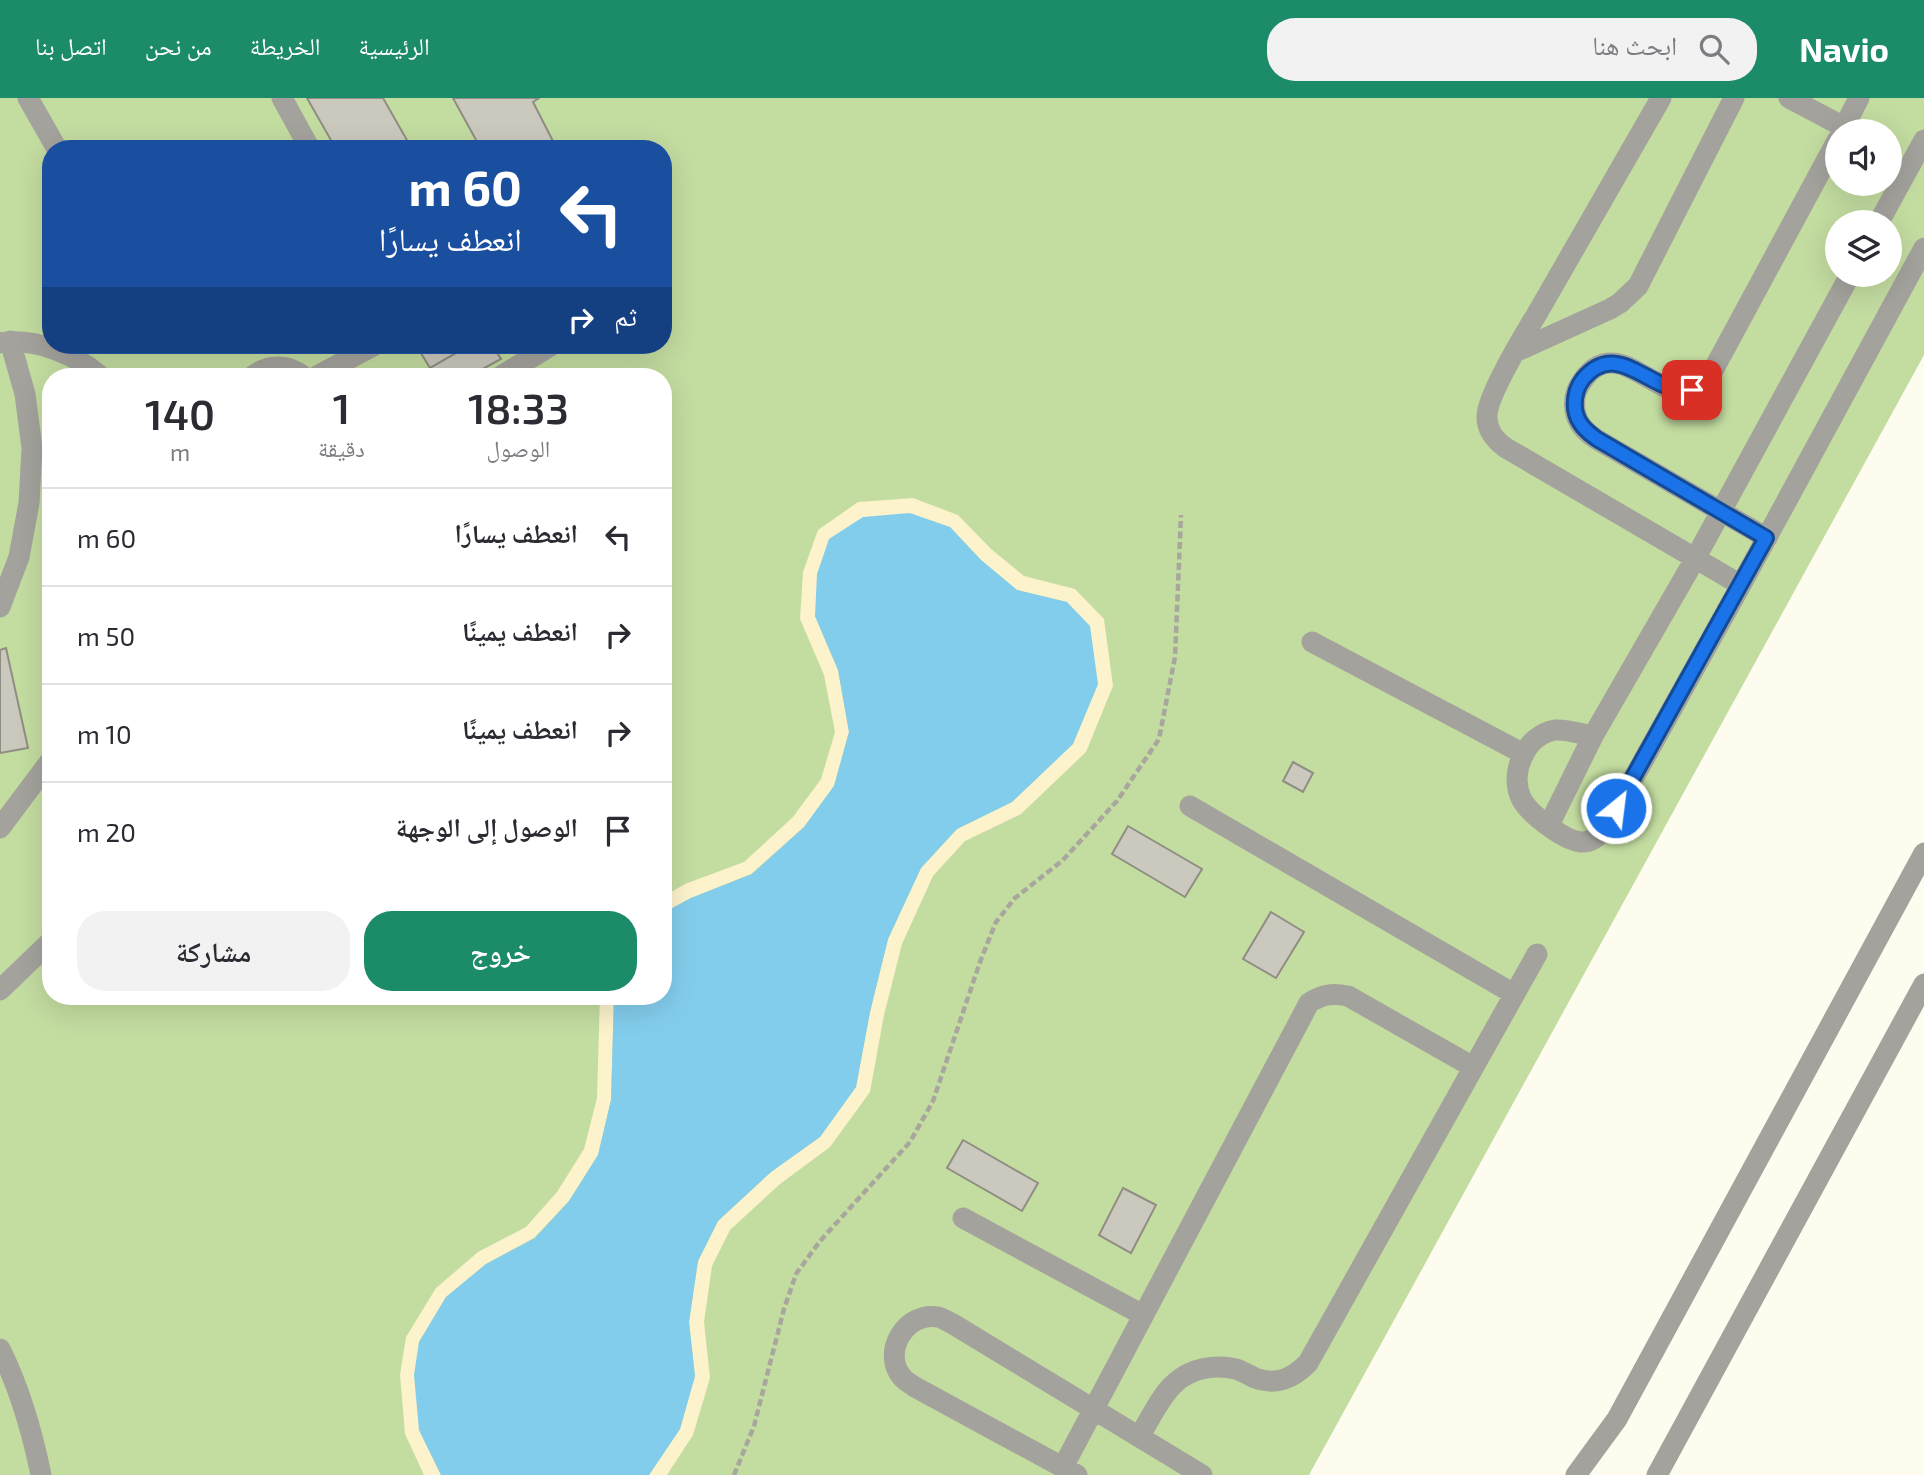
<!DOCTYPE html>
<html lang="ar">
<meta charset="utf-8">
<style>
body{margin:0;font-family:"Exo 2","Noto Naskh Arabic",sans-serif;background:#f2f2f3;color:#2b2b33;direction:rtl;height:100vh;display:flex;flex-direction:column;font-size:26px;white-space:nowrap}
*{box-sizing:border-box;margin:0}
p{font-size:23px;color:#7c7c81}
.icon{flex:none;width:38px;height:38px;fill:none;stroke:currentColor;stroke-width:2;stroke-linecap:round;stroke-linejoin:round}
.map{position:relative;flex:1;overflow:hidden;direction:ltr}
.panel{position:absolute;left:42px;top:270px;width:630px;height:637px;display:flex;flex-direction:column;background:#fff;border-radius:28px;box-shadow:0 7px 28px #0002;direction:rtl}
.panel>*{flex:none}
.guide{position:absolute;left:42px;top:42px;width:630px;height:214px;border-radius:28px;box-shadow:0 7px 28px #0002;direction:rtl;background:#1a4fa0;color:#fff;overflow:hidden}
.buttons{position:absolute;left:1825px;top:21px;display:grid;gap:14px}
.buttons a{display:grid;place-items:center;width:77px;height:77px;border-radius:50%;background:#fff;box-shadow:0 7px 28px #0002;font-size:35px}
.pin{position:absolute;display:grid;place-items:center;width:60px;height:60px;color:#fff;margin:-30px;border-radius:14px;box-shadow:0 4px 10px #0006}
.me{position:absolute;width:77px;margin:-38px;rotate:29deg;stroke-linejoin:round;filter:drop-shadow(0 0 5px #0008)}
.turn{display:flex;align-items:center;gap:24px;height:147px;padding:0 35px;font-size:32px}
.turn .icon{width:91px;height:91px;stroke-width:2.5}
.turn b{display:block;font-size:49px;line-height:60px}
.then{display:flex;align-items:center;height:66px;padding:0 35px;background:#0003;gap:14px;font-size:26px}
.eta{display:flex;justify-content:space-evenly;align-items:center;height:119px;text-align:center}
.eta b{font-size:42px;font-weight:600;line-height:49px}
.cta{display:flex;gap:14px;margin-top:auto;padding:14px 35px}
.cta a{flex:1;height:80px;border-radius:28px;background:#1c8b6a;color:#fff;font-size:28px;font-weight:600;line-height:80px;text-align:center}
.cta a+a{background:#f2f2f3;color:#2b2b33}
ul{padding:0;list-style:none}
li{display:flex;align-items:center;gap:21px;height:98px;padding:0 35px;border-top:2px solid #e1e1e2}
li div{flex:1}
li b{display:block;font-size:26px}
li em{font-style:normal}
header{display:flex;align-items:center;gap:42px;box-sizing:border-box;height:98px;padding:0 35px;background:#1c8b6a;color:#fff}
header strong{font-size:33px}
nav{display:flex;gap:38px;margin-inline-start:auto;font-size:24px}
.search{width:490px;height:63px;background:#f2f2f3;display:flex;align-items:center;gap:18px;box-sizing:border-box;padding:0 24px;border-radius:28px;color:#7c7c81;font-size:26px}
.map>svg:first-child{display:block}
</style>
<header>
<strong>Navio</strong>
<div class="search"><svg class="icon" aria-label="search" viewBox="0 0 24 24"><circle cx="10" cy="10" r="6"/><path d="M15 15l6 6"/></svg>ابحث هنا</div>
<nav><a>الرئيسية</a><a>الخريطة</a><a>من نحن</a><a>اتصل بنا</a></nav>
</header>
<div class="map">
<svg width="1924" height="1377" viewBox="0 0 1924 1377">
<rect width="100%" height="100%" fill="#fefcef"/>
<path fill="#c3dca0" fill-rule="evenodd" d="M0 0H1924V257L1309 1377H0ZM1838 33H1890V86H1838ZM51 51H663V247H51ZM1838 124H1890V177H1838ZM51 278H663V898H51Z"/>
<path fill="#fcf2cc" d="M913 400 958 417 991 451 1024 478 1075 491 1104 521 1113 588 1086 654 1021 716 965 743 933 778 902 846 884 917 870 994 830 1049 780 1086 730 1132 712 1168 704 1224 710 1280 693 1337 667 1377H649L680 1331 695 1278 689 1224 698 1163 718 1123 771 1074 820 1039 856 989 870 914 888 841 921 770 957 731 1012 704 1073 646 1098 586 1067 504 1017 492 981 462 950 429 815 518 838 572 849 634 834 688 804 729 751 776 691 800 663 815V799L685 786 744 764 793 719 821 681 835 634 824 577 800 521 803 474 818 432 858 404Z
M600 898H614L611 1002 598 1057 569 1103 534 1140 486 1166 446 1199 419 1244V1332L441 1377H424L405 1336 400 1277 406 1239 436 1190 478 1154 526 1129 557 1094 584 1051 597 1000Z"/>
<path fill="#83cdec" d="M910 415 950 429 981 462 1017 492 1067 504 1090 528 1098 586 1073 646 1012 704 957 731 921 770 888 841 870 914 856 989 820 1039 771 1074 718 1123 698 1163 689 1224 695 1278 680 1331 649 1377H441L419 1332 414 1277 419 1244 446 1199 486 1166 535 1140 569 1103 598 1057 611 1002 614 898H663V815L691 800 752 776 804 729 834 688 849 634 838 572 815 518 817 476 829 441 863 419Z"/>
<path fill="#cbc9bd" stroke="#908e83" stroke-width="2" d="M307 0H383L412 51H336Z
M453 0H539L533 4 557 51H481Z
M416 247H470L430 270Z
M470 247H492L501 261 470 278H434L430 270Z
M6 550 28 650 0 655V552Z
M1293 664 1313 675 1303 694 1283 683Z
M1128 728 1202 771 1185 799 1112 756Z
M1271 814 1304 834 1276 880 1243 861Z
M963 1042 1038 1085 1022 1113 947 1070Z
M1123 1090 1156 1107 1131 1155 1099 1137Z"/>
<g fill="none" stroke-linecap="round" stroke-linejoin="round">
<path stroke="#a8a69d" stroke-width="4.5" stroke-dasharray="7 3.5" stroke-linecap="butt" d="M734 1377 754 1328 784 1211 796 1176 820 1143 910 1044 933 1003 980 864 996 824 1015 800 1063 762 1117 703 1159 641 1175 559 1181 417"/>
<path stroke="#a4a29c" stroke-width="21" d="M28 0 57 51
M282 0 310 51
M1661 0C1620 71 1579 143 1538 214 1526 234 1486 299 1487 319 1487 333 1495 342 1506 350L1741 487
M1789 0 1844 29
M1842 33 1859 0
M1879 124 1924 42
M0 245C35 239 75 256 100 278
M1515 254 1610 211 1620 205 1638 188 1734 0
M253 278C268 266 288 266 303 278
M317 278 375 247
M501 278 552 247
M1767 440 1596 341C1586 334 1577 326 1575 312 1573 298 1577 289 1586 278 1615 243 1649 289 1678 293 1691 295 1702 287 1710 278L1838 41
M0 509 19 459 29 405 32 350 25 296 10 243
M1312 544 1524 656
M1593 638C1581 636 1567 631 1555 632 1526 637 1509 674 1521 700 1528 715 1563 742 1581 744 1590 745 1597 739 1604 733L1741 487 1924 150
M1190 708 1514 896
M1549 727 1593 638 1695 461 1850 177
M0 730 51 662
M0 892 51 843
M963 1120 1143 1217
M0 1251C20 1291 32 1333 41 1377
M1139 1339C1150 1322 1160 1298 1175 1285 1191 1270 1215 1266 1236 1271 1242 1273 1249 1277 1255 1280 1277 1288 1293 1280 1308 1265L1537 856
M1063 1369 1309 905C1323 896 1332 895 1348 898L1473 969
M1077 1377 915 1289C911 1286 905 1283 902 1279 881 1254 906 1213 938 1219 943 1220 948 1224 953 1226L1202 1377
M1576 1377 1617 1321 1924 755
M1657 1377 1924 886"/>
</g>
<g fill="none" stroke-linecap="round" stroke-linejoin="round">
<g stroke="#114b97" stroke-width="18">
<path id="route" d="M1616 710 1766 440 1597 341C1586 333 1577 325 1575 311 1574 300 1576 290 1583 281 1619 238 1653 299 1692 292"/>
</g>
<use href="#route" stroke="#1a73e8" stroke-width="12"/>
</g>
</svg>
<div class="buttons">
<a><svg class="icon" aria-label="sound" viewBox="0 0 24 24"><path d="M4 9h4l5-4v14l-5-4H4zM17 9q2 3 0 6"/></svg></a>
<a><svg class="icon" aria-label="layers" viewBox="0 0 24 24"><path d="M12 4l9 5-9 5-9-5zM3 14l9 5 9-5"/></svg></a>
</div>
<div class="pin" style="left:1692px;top:292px;background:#d93025"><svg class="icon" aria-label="arrive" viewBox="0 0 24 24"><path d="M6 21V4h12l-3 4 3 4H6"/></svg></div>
<svg class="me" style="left:1616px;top:710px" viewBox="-20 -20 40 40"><circle r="17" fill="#1a73e8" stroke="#fff" stroke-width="3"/><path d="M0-11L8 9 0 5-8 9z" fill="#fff"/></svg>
<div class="guide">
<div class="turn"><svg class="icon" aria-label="left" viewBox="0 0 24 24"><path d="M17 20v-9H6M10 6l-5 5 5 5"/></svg><div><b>60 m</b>انعطف يسارًا</div></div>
<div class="then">ثم<svg class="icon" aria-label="right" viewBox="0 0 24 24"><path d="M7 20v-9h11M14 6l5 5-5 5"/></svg></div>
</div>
<section class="panel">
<div class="eta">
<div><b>18:33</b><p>الوصول</p></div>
<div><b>1</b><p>دقيقة</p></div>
<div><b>140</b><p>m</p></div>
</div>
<ul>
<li><svg class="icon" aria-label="left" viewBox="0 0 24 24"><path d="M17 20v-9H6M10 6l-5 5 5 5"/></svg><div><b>انعطف يسارًا</b></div><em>60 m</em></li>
<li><svg class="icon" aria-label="right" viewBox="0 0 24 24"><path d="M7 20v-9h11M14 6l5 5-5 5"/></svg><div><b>انعطف يمينًا</b></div><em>50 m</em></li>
<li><svg class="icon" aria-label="right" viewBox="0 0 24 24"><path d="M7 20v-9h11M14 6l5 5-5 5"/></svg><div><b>انعطف يمينًا</b></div><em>10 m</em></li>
<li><svg class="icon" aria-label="arrive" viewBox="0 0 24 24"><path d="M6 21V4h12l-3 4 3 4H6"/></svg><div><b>الوصول إلى الوجهة</b></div><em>20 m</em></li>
</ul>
<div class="cta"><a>خروج</a><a>مشاركة</a></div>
</section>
</div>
